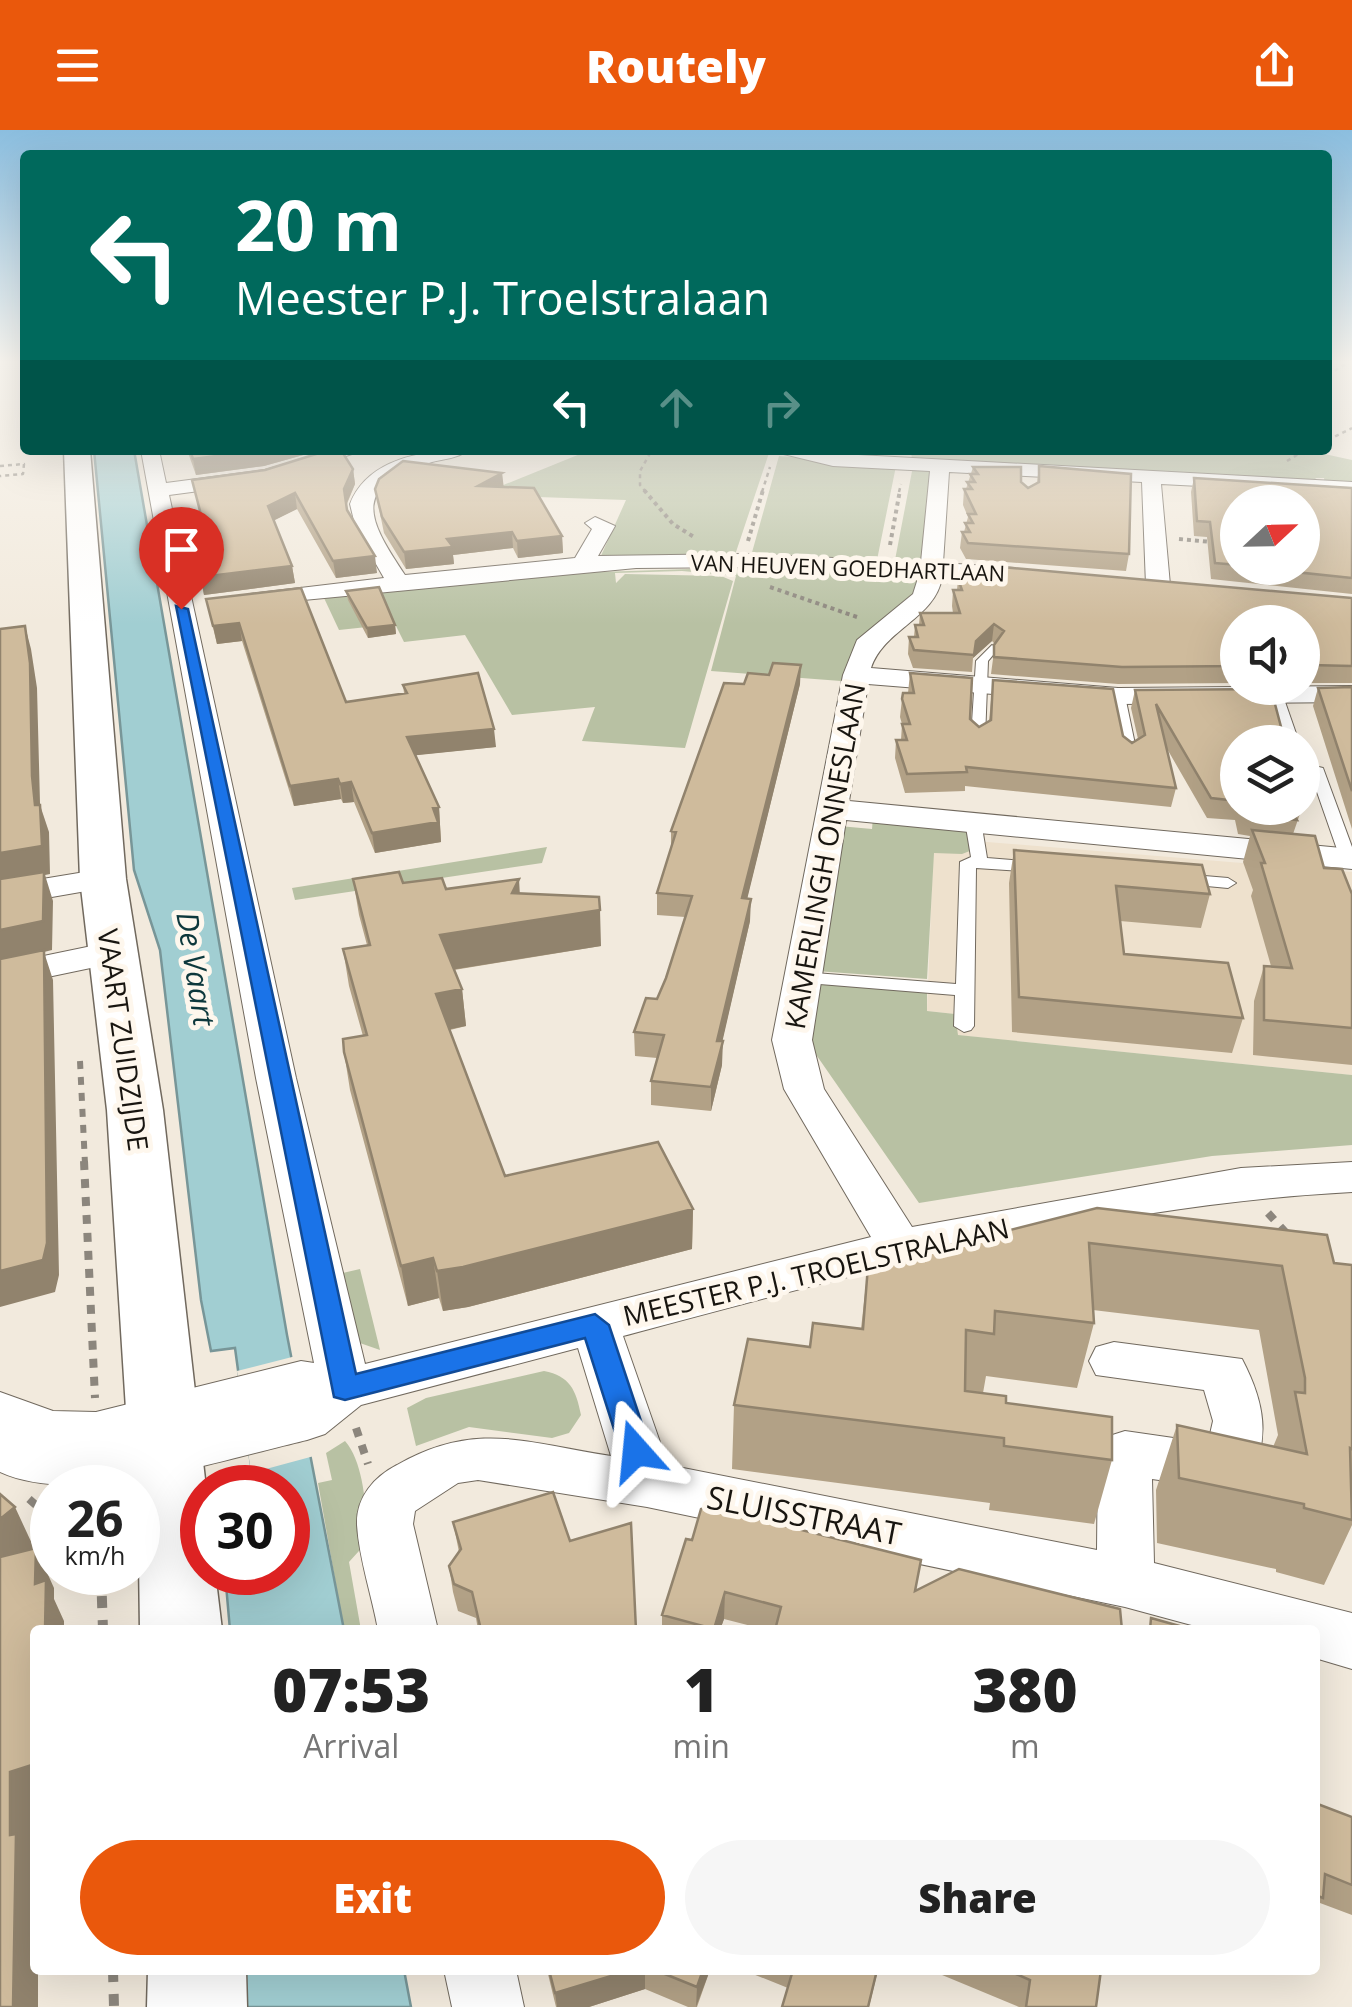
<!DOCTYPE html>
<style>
body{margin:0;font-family:"Open Sans",sans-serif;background:#f6f6f6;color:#222;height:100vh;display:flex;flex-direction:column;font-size:38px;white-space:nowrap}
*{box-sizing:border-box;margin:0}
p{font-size:32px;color:#767676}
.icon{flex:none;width:55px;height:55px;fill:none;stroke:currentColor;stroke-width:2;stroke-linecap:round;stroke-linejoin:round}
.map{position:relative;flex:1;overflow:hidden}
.drawer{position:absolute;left:30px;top:1495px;width:1290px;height:350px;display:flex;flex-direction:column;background:#fff;border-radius:10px;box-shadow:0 10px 40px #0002}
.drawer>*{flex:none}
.guide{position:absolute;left:20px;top:20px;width:1312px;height:305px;border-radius:10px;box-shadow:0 10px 40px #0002;background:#00695c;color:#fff;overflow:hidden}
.needle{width:65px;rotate:68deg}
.tools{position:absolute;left:1220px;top:355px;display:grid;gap:20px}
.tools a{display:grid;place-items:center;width:100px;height:100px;border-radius:50%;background:#fff;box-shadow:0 10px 40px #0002;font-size:50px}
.speed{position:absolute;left:30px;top:1335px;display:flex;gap:20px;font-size:50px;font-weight:700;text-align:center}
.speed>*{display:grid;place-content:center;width:130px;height:130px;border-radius:50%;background:#fff;box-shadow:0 10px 40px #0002;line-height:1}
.speed small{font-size:25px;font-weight:400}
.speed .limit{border:15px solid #d22;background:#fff;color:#111}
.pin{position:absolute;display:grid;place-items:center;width:85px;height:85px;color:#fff;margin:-102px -42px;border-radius:50% 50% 50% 0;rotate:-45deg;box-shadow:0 0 10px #0007}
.pin .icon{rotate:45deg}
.me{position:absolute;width:110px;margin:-55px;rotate:342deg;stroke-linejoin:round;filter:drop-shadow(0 0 8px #0008)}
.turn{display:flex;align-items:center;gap:35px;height:210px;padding:0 50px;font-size:45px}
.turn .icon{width:130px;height:130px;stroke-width:2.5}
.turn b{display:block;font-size:70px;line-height:85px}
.lanes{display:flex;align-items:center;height:95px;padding:0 50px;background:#0003;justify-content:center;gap:50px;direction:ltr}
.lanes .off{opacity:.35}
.eta{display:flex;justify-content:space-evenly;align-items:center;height:170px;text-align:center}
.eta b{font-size:60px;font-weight:800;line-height:70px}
.primary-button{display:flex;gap:20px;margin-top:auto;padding:20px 50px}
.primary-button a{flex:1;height:115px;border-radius:60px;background:#ea580c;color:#fff;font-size:40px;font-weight:800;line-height:115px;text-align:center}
.primary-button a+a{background:#f6f6f6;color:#222}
header{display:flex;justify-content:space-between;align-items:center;height:130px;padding:0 50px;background:#ea580c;color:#fff;font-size:45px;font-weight:800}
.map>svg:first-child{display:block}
</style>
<header><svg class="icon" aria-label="menu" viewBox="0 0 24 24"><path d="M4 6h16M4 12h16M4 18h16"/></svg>Routely<svg class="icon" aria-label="share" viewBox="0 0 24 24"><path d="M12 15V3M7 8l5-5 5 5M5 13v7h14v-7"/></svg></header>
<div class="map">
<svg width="1352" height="1877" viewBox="0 0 1352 1877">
<rect width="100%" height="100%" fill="#f2eadd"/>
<path fill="#eee1cd" d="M975 711 1352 742V945L957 905 955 884 927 881 933 730 934 723Z"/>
<path fill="#b8c1a3" d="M590 320 769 323 735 425 600 428 626 370 505 366 491 360Z
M911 320H1306L1352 330V354L1325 353 1324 348H1315L1322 353 912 330Z
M779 326 896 336 877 430 751 426Z
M913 336 931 340 922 431 895 430Z
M782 436 921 448 919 460 858 511 841 551 711 541 736 446 682 441 615 443 616 453 625 444 721 446 733 451 685 618 582 611 595 577 512 585 465 505 404 512 395 494 339 500 324 468 540 444Z
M873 687 969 696 975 719 962 724 934 723 927 849 816 841 839 696 872 699Z
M547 717 542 733 295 770 292 758Z
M829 853 927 862V881L955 884 958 905 1352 945V1015L1212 1026 919 1073 808 913 814 857Z
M360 1139 380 1220 357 1212 334 1145Z
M544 1241C570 1246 576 1260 581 1285L569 1303 552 1308 469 1297 416 1316 407 1278 426 1268Z
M345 1311C365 1334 366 1382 368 1411L349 1432 361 1500H344L318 1353 332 1350 326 1323Z"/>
<path fill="#a1ced2" stroke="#789698" stroke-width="2.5" d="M94 320H134L287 1205 344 1500H230L225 1443 288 1442V1358L254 1357 235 1218 211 1221 201 1170 160 820 134 740Z
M236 1840H404L411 1877H234Z"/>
<path fill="#f2eadd" d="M296 1226 314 1326 251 1343 237 1241Z"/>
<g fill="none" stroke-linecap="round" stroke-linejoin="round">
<g stroke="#71695e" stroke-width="2">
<path id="service" d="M992 515 998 519 988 531 985 608 978 612 971 608 976 531Z
M1118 562 1125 566 1137 624 1130 628 1123 624 1111 566Z
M1276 562 1283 566 1299 612H1285L1269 566Z
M1302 633 1323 638 1352 717V732L1342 731 1340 728 1310 642 1302 641Z
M973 686 981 691 987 728 1037 732 1045 737 1037 742 976 738 974 896 971 900 964 902 954 896 955 865 795 852 793 848 802 842 956 854 960 732 971 727 965 691Z
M1181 744 1228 748 1236 753 1228 758 1175 753V745Z"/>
</g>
<g stroke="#71695e" stroke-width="2">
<path id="minor" d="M141 320H159L166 353 265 340 335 320H364L267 352 169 365 296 948 365 1234 871 1107 784 959 772 910 843 545 857 510 913 464 919 445 744 437 636 438 242 476 238 471 250 464 384 448 356 399 350 374C368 328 424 320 468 320 459 328 444 329 432 332 351 356 366 387 405 445L575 428 592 399 585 393 595 387 615 396 598 426 744 424 921 432 930 341 833 336 767 320 1352 352V364L1161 354 1170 455 1158 462 1146 455 1142 352 949 342 943 433 1014 438 1025 445 1014 452 942 447C936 488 884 499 871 538L1118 558 1352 556V572L1118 574 868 554 849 671 1352 719V739L846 690 812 910 824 959 912 1097 1241 1038 1352 1032V1062C1104 1075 862 1142 623 1206L668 1335 1097 1420 1098 1323 1106 1307 1125 1301 1208 1313 1213 1291 1204 1260 1096 1245 1089 1231 1096 1217 1114 1212 1242 1229C1265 1273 1271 1309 1248 1354L1229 1360 1152 1349 1154 1433 1352 1483V1539L1315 1528V1500H1210L1125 1477 647 1377 478 1350 458 1353 415 1381 413 1394 438 1500H378C372 1466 359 1429 357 1395 356 1367 374 1347 397 1335 476 1290 526 1313 611 1326L578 1218 361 1275 325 1304 307 1310C225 1329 78 1378 0 1342V1262L53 1281 96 1282 301 1231 314 1233 256 948Z
M103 739 115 742 120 749 115 756 0 776V756Z
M111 812 124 815 129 823 124 831 0 857V835Z
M444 1840H516L524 1877H452Z"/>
</g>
<g stroke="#71695e" stroke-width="3">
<path id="secondary" d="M64 320H90L126 749 163 980 206 1358 202 1442H215L222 1500H140L138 1358H131L107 980 80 749Z
M148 1840H246L247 1877H147Z"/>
</g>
<path stroke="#8c867d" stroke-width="2.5" stroke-dasharray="4 4" stroke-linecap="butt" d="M1328 245 1350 231
M1328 310 1352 298
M1287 331 1305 320
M0 336 24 334 23 344 0 346
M646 362 640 355V341L652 320
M762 362 770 337
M899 362 901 354"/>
<path stroke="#8c867d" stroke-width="4" stroke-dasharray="4 4" stroke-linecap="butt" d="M644 360 673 394 694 407
M1179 409 1211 412
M748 411 763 360
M890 415 900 360
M770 457 857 487"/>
<path stroke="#8c867d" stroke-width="6" stroke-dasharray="8 8" stroke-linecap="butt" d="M80 931 85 1034"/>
<path stroke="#8c867d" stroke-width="8" stroke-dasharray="9 9" stroke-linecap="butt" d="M84 1031 95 1268
M1268 1083 1287 1104
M356 1298 368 1334
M29 1369 52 1389"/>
<path stroke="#8c867d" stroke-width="10" stroke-dasharray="12 12" stroke-linecap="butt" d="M101 1442 103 1500
M113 1840 114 1877"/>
<use href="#service" fill="#fff" fill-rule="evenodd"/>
<use href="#minor" fill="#fff" fill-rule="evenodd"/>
<use href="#secondary" fill="#fff" fill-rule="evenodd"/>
</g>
<path fill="#b2a186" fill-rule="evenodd" d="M187 320H321L264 336 196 345Z
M1039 336 1129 424 1126 441 966 429 960 418 962 402H964L968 387 963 375 964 359H966L973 337 1021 352 1028 358 1037 353Z
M353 339 355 354 347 374V380L377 443 336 448 297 379 274 390 292 436 295 453 204 465 198 436 213 435 192 350Z
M502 343 503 357 562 406 563 423 518 428 513 418 453 425 454 434 406 439 384 403 375 359Z
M1194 348 1352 358V464L1211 449 1207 407 1194 406 1191 362ZM1238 372 1302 438H1238Z
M979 435 1352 468V553H1305L1302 545V492H1238V553L1118 554 991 544 995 514 992 511 973 528 972 542 913 538 908 524 909 507H914L915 495H919L920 483H953L952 476 953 460H957L958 449H961L962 439H979Z
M346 461 395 495 396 504 368 508 348 470Z
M206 469 346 572 404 563 403 555 496 617 415 625 439 677 441 712 375 723 354 672 343 673 341 669 294 676 242 511 217 514Z
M910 543 979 597 989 591 993 550 1123 606 1132 613 1138 609 1131 578 1135 560 1238 612V678H1302L1293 704 1324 738 1352 764V935L1253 925 1254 871 1264 836H1271L1251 766 1253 760 1243 732 1250 706 1238 704 1235 690 1207 688 1166 617 1176 658 1171 677 965 656V661L905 663 895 628 896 610H901L902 594 900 587 902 569 908 563Z
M744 554H800L747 768 750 791 722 911V935L711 981 651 975V951L657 928 635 926 634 902 657 869 666 848 685 787 657 785V763L671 719V701Z
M1352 557V699L1313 576 1318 558Z
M1014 720 1210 764 1201 798 1120 791 1124 824 1243 888 1232 923 1012 902 1009 753Z
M353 749 446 759 520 764 601 816 454 840 462 859 466 896 450 900 505 1046 693 1079 692 1119 468 1177 443 1181 439 1168 408 1176 350 960 344 922 363 906 349 856 343 819 367 815 359 785Z
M1097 1078 1334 1133 1352 1135V1395L1324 1455 1276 1442V1439L1157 1413 1156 1360 1177 1295 1273 1317 1278 1305 1259 1200 1093 1180 1094 1193 1077 1258 986 1246 983 1263 1006 1273 1112 1330 1094 1394 989 1380 990 1373 732 1339 734 1275 810 1217 861 1199 868 1136Z
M453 1392 570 1411 636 1500H478L476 1488 458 1481 453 1462 449 1436 459 1422Z
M686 1409 915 1461 1122 1500H767L724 1489 720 1500H662V1485Z
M1315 1673 1352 1687V1785L1320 1773 1315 1781Z
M547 1840H710L697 1877H688L645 1859 589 1877H556Z
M743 1840H878L869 1877H782L788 1858Z
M930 1840H1101L1096 1877H1019Z"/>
<path fill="#91836d" d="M261 320H321L264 336 196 345 193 329Z
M353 339 355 354 346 375 344 359Z
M502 343 504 359 478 356Z
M295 363 297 379 271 392 268 376Z
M512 402 513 418 453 425 454 434 406 439 404 422 447 409Z
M562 406 563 423 518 428 517 411Z
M375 426 377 443 336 448 333 431Z
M292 436 295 453 204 465 201 447Z
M239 493 242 511 217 514 213 496Z
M994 494 992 511 973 528 976 511Z
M395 495 396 504 368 508 367 498Z
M25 496 31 519 37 558 40 673 41 681 40 675 49 702 50 744 45 745 53 771 52 820 44 822 53 850 59 1145 55 1162 0 1177V723L35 675 32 646Z
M801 535 800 554 742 790V768Z
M494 599 496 617 409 626 407 607Z
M338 649 341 669 294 676 290 656Z
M351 652 354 672 343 673 340 654Z
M439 677 441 712 375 723 372 703 433 678Z
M519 749 521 784 600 780 601 816 444 841 440 805 512 763Z
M751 769 750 791 717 935V911Z
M462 859 466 896 441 901 436 864Z
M723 911 722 935 711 981V957Z
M693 1079 692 1119 468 1177 443 1181 437 1141Z
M433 1128 439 1168 408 1176 401 1136Z
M15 1377 34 1418 0 1444V1389Z
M36 1418 54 1458V1469L64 1491V1500H45L35 1454Z
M725 1462 724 1489 720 1500H714Z
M35 1634V1679L32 1680 33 1732 35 1736V1840H38V1877H13L10 1642Z
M631 1840H645V1859L589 1877H557L555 1863Z
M703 1840H710L696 1877 697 1857Z"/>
<path fill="#cfbb9c" stroke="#91836d" stroke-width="2.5" d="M190 320H261L193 329Z
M329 320H341L353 339 344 359 347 380 375 426 333 431 295 363 268 376 292 436 201 447 198 436 214 435 192 350 265 340Z
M403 331 502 343 478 356 534 358 562 406 517 411 512 402 447 409 453 417 404 422 382 387 375 359 379 349Z
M1039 336 1131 344 1129 424 968 413 962 402H970L965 393H973L968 384H976L964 359H972L967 352H975L970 344H978L973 337H1021V352L1028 358 1039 352Z
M1194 348 1352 358V448L1257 438H1302V372H1238V435L1215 433 1210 392 1197 391Z
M979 435 1352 468V536L1310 535 1304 518H1302V492H1238V536L1122 537 994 527V515L1004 501 994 494 976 511 974 525 914 520 909 507H918L915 495H924L920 483H960L953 460H962L958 449H967L962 439H981Z
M379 457 395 495 367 498 346 461Z
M301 458 346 572 407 563 403 555 478 543 494 599 407 607 439 677 433 678 438 692 372 703 351 652 340 654 338 649 290 656 239 493 213 496 206 469Z
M25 496 30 533 32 646 35 675H40L42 716 0 723V499Z
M773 533 801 535 742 768 751 769 717 911H723L711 957 651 951 664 905 634 902 646 868 657 869 666 848 692 766 657 763 676 702 671 701 724 553 744 554 748 543 769 545Z
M910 543 972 548 970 589 979 597 991 590 993 550 1113 559 1123 606 1132 613 1145 605 1135 560 1271 559 1285 612H1238V671L1211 668 1156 574 1176 658 966 637 967 642 907 644 896 610H907L902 594H910L902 569 903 563H914Z
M1352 557V661L1318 558Z
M1241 678H1290L1297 690 1243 685Z
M1252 700 1315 706 1324 738 1342 739 1352 764V898L1264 890V836L1292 838 1261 733H1265Z
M1014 720 1202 735 1210 764 1116 756 1124 824 1228 833 1243 888 1019 867Z
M44 742 43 791 0 800V749Z
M399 742 403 753 442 748 446 759 519 749 512 763 599 767 600 780 440 805 462 859 436 864 505 1046 658 1012 693 1079 463 1137 437 1141 433 1128 401 1136 344 922 343 909 367 905 343 819 370 815 353 749Z
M44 820 47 1113 43 1130 0 1141V829Z
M1097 1078 1327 1105 1334 1133 1352 1135V1319L1350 1318 1352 1390 1304 1378V1374L1179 1348 1177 1295 1307 1324 1295 1262 1305 1263V1248L1282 1136 1089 1113 1094 1193 995 1181 994 1204 966 1200 965 1261 1006 1266V1273L1112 1287V1330L1004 1316V1308L734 1275 748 1209 810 1217 813 1193 863 1199 868 1136Z
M553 1362 570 1411 631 1393 636 1500H481L472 1462 454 1454 449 1436 461 1419 453 1392Z
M0 1364 15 1377 0 1389Z
M710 1377 921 1430 915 1461 959 1439 1120 1479 1122 1500H775L781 1477 725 1462 714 1499 662 1485 686 1409 692 1410 701 1379Z
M36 1418 35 1454 46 1450 45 1500H35V1634L10 1642V1705L16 1704 13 1877H0V1427Z
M1151 1488 1194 1500H1150Z
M1315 1673 1352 1687V1755L1325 1744 1323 1768 1315 1765Z
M549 1840H631L555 1863Z
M655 1840H703L697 1857Z
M793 1840H877L868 1877H782Z
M1007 1840H1101L1096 1877H1026L1030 1850Z"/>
<linearGradient id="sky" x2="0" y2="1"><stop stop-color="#8bbedf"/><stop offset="0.47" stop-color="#f9f6f0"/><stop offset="1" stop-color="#f9f6f0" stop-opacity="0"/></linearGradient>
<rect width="1352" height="494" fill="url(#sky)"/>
<path fill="#1a73e8" stroke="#114b97" stroke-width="2.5" d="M176 476 188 479 356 1244 595 1184 609 1195 651 1321 647 1330 636 1334 625 1330 621 1321 585 1208 345 1270 334 1267Z"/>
<g text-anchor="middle" stroke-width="10" stroke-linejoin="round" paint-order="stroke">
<g font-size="22" fill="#181510" stroke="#fef7ed">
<text transform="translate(848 438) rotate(2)" y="8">VAN HEUVEN GOEDHARTLAAN</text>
</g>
<g font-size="28" fill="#181510" stroke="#fef7ed">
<text transform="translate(825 726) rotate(-80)" y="10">KAMERLINGH ONNESLAAN</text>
<text transform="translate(123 910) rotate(82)" y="10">VAART ZUIDZIJDE</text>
<text transform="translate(816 1142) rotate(-13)" y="10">MEESTER P.J. TROELSTRALAAN</text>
</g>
<g font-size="30" font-style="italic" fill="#0d383c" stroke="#fef7ed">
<text transform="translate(195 839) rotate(81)" y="10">De Vaart</text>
</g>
<g font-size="32" fill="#181510" stroke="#fef7ed">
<text transform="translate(804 1386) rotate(11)" y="11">SLUISSTRAAT</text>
</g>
</g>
</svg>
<div class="tools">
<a><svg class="needle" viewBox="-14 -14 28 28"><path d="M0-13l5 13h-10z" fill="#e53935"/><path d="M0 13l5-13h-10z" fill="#767676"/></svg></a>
<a><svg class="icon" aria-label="sound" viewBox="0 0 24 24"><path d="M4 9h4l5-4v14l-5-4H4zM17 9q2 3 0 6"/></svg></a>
<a><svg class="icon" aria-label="layers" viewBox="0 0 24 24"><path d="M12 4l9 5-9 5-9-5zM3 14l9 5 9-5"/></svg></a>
</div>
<div class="speed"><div>26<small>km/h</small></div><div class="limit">30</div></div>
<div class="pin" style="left:181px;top:479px;background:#d93025"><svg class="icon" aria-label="arrive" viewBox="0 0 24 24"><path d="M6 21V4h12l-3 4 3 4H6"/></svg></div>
<svg class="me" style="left:636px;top:1321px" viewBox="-20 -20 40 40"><path d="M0-17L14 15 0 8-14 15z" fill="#1a73e8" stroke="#fff" stroke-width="4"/></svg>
<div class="guide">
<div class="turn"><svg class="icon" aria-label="left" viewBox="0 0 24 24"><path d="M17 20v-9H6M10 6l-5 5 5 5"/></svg><div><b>20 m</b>Meester P.J. Troelstralaan</div></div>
<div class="lanes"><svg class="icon" aria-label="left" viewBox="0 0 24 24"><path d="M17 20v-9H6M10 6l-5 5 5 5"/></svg><svg class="icon off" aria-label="ahead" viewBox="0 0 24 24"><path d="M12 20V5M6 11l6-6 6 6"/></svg><svg class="icon off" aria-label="right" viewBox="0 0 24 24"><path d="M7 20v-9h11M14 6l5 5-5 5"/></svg></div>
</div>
<section class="drawer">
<div class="eta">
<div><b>07:53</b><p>Arrival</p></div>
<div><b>1</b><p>min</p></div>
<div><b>380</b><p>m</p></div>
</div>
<div class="primary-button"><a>Exit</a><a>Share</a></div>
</section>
</div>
